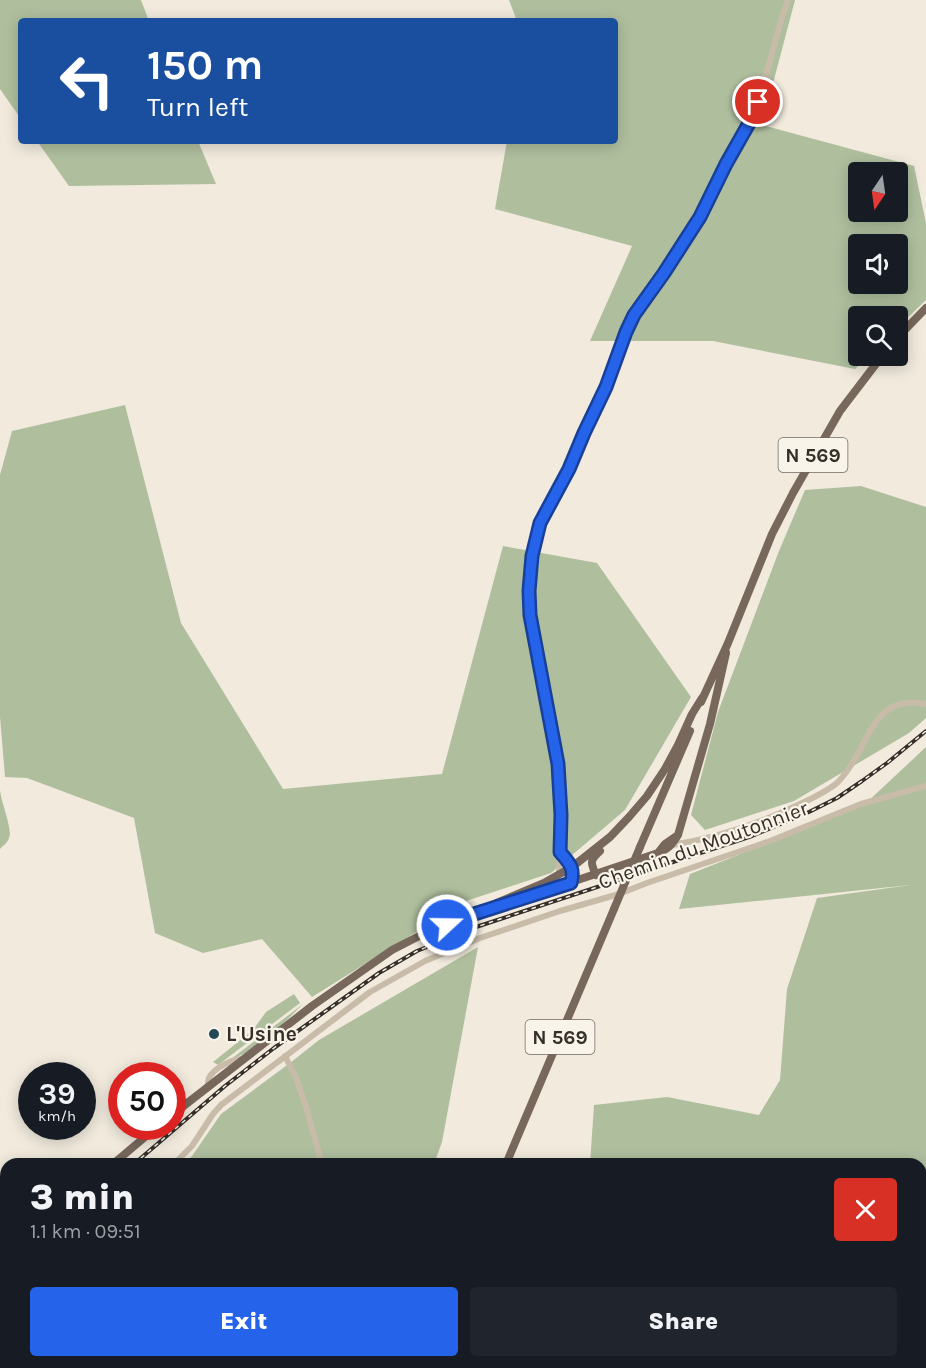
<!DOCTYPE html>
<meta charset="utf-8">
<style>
body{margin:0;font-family:Karla,sans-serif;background:#20242c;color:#f1f3f6;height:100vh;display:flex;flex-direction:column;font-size:22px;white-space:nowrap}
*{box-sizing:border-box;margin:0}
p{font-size:20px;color:#9ea1a6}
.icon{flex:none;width:33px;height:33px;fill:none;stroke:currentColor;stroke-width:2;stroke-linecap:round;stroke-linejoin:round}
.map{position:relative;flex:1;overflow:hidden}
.side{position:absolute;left:0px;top:1158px;width:927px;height:210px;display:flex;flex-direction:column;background:#171b24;border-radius:18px 18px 0 0;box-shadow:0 3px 15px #0003}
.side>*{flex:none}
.top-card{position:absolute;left:18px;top:18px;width:600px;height:126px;border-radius:6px;box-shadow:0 3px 15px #0003;background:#1a4fa0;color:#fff;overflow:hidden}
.needle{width:39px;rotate:193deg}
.controls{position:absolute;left:848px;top:162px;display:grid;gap:12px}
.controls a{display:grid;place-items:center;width:60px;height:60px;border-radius:6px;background:#171b24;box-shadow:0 3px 15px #0003;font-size:30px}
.speed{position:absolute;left:18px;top:1062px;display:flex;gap:12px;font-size:30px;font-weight:700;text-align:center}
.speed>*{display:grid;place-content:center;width:78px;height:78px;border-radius:50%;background:#171b24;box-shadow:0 3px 15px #0003;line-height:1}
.speed small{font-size:15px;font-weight:400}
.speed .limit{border:9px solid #d22;background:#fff;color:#111}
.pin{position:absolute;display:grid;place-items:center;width:51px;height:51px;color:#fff;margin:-26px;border:3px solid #fff;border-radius:50%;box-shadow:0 2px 6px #0007}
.me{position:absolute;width:66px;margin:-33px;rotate:69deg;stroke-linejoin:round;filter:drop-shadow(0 0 4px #0008)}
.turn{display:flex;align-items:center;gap:21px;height:126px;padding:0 30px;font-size:27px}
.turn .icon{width:78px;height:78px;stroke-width:2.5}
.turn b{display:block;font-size:42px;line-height:51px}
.round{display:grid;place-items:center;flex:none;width:63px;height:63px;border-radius:6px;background:#20242c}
.summary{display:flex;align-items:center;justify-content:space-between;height:102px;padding:0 30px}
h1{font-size:36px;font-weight:800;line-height:45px}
.action{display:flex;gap:12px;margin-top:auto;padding:12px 30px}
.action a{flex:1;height:69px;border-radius:6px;background:#2563eb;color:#fff;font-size:24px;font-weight:800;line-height:69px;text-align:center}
.action a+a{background:#20242c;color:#f1f3f6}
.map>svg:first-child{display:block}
</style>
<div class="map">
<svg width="926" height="1368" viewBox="0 0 926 1368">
<rect width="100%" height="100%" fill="#f1eadd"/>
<path fill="#afbf9e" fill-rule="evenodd" d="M0 0H141L149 21H21V119L0 89Z
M509 0H795L762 125 914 166 926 223V300L897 328V316H858V356H869L855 369 713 341H590L632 246 495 209 507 141H615V21H517ZM858 172H897V212H858ZM858 244H897V284H858Z
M37 141H198L216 184 69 186Z
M125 405 181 623 283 789 442 774 503 546 597 563 691 697 625 810 551 873 466 901 312 997 262 939 203 953 155 933 134 818 27 778 5 777 0 717V475L12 431Z
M861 486 926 507V718L909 733 794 801 705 830 691 815 718 712 779 551 805 490Z
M926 747V1368H522L524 1362H921V1164H590L594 1105 667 1097 759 1115 780 1080 787 989 817 898 910 885 679 909 690 874 864 805Z
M0 790C1 802 13 830 9 838 8 842 3 846 0 849Z
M478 947 442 1142 434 1164H183L192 1156 221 1114 290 1063 319 1040Z
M294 994 300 1003 218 1065 213 1062 253 1030 266 1012Z
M303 1004C283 1024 258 1051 231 1059Z"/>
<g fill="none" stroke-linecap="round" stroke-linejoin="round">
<path stroke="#c8bca9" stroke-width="6" d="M672 845C716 838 758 824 798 805 811 799 828 791 838 782 841 779 844 775 847 771 870 741 875 693 926 704
M560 852 572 867
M559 874 561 815 558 764 530 615 529 591 532 556 540 523 569 469 584 433 606 387 626 332 634 315 688 237 700 217 726 164 752 118 763 86 782 17 788 0
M285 1056 296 1078 306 1107 322 1164
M207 1088C208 1085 208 1081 209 1078 214 1068 233 1058 244 1059
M174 1164 192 1146 213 1114 221 1105 370 992 425 961 480 938 560 911 619 894 647 883 770 841 861 804 926 786
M0 1297 6 1290"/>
<path stroke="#77685b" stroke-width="8" d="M897 338 926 308
M701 702 728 643 772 534 793 493 840 411 882 356
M678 835 710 724 726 653
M640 847 690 731
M596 875C590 862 590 860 600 851
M515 901 658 853C668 849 672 845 678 835L665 844 658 853
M172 1115 312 1006 392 950 425 933 544 883 572 867 586 856 610 837 629 817 647 796 665 769 678 745 692 714 702 698
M113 1164 158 1126
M506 1164 614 909
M0 1263 6 1259
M420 1368 422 1362"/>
<g stroke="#362f29" stroke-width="4">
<path id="rail" d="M134 1164 225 1086 274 1048 379 973 417 951 476 927 752 836 809 812 837 798 862 781 887 763 926 731
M0 1289 6 1282"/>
</g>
<use href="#rail" stroke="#f9f4e9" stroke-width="1.5" stroke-dasharray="4.5" stroke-linecap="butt"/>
<path stroke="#77685b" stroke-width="8" d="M614 909 640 847"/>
</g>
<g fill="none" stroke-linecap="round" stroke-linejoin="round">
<g stroke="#184099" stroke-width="15">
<path id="route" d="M447 925 468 916 571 883C575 867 569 863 560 852L561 815 558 764 530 615 529 591 532 556 540 523 569 469 584 433 606 387 626 332 634 315 664 273 700 217 726 164 752 118 758 102"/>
</g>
<use href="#route" stroke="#2563eb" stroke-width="10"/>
</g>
<circle fill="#214a55" stroke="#f9f4e9" stroke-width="2" cx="214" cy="1034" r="6"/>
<g text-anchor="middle" stroke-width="4.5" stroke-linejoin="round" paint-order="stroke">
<g fill="#f9f4e9" stroke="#706a63" stroke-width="1.5">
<rect x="778.5" y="438" width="69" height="34" rx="4.5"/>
<rect x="525.5" y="1020" width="69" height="34" rx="4.5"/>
</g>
<g font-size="20" font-weight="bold" fill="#362f29">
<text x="813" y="462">N 569</text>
<text x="560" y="1044">N 569</text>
</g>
<g font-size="21" fill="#362f29" stroke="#f9f4e9">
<text transform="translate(703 845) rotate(-20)" y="7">Chemin du Moutonnier</text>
</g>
<g font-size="21" font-weight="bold" fill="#362f29" stroke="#f9f4e9" text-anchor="start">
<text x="226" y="1041">L'Usine</text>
</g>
</g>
</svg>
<div class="controls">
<a><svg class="needle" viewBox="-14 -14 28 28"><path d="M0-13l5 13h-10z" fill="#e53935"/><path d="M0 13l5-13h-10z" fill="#9ea1a6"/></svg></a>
<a><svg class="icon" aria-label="sound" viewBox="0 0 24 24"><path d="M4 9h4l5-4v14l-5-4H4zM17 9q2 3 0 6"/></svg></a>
<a><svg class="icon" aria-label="search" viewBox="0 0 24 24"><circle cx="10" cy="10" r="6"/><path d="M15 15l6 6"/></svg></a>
</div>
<div class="speed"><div>39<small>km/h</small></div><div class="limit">50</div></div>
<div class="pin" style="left:758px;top:102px;background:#d93025"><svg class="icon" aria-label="arrive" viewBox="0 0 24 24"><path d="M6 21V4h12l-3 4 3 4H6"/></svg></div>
<svg class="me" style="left:447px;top:925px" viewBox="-20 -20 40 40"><circle r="17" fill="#2563eb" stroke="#fff" stroke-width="3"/><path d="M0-11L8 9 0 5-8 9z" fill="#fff"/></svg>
<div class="top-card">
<div class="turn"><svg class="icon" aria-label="left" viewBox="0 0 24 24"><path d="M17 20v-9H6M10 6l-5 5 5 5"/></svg><div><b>150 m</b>Turn left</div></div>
</div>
<section class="side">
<div class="summary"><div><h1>3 min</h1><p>1.1 km · 09:51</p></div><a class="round" style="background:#d93025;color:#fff"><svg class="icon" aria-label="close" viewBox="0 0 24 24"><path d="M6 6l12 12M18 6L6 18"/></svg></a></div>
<div class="action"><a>Exit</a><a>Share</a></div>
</section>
</div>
